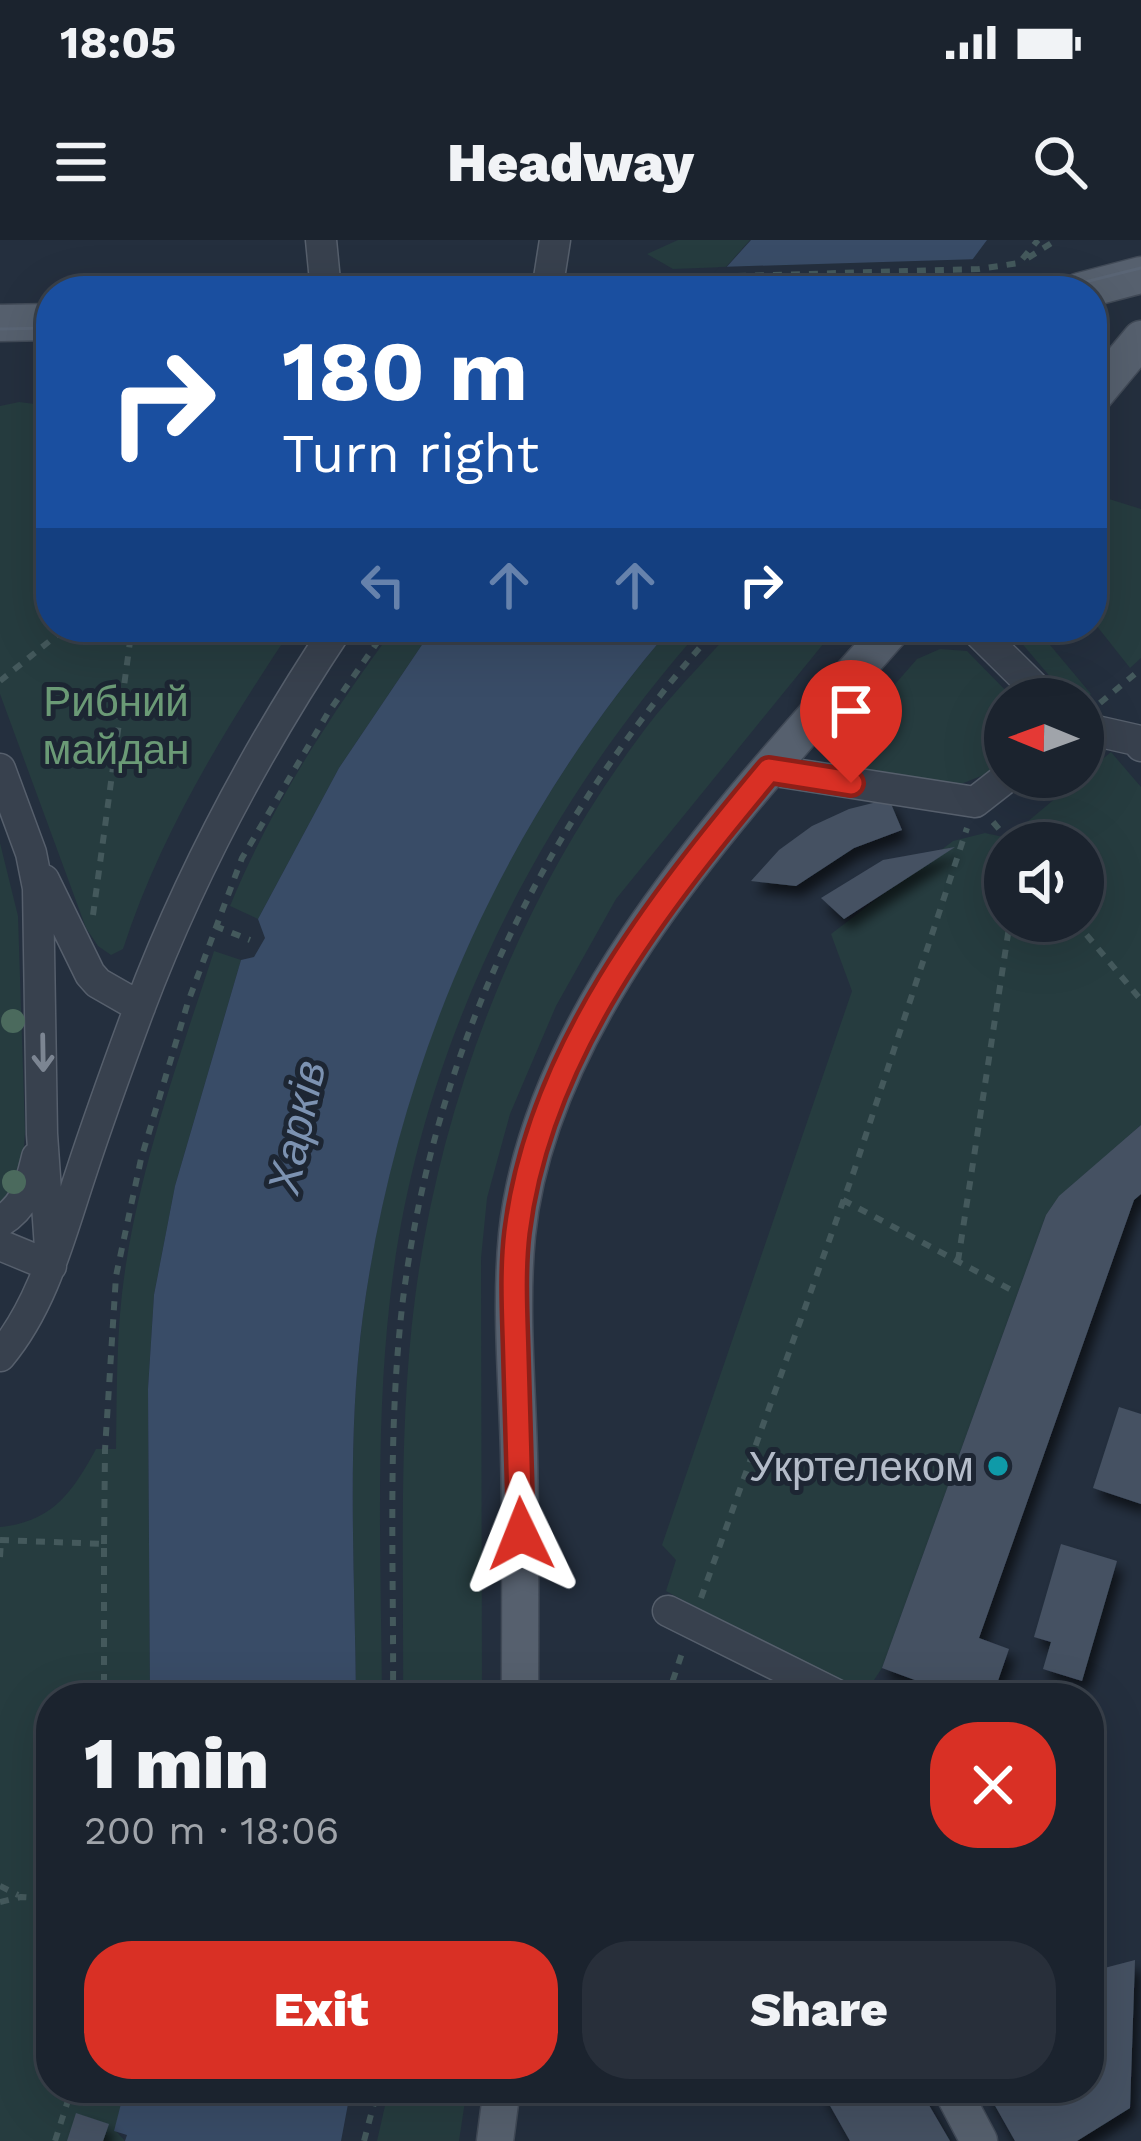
<!DOCTYPE html>
<meta charset="utf-8">
<style>
body{margin:0;font-family:"Work Sans",sans-serif;background:#282f3a;color:#f1f3f6;height:100vh;display:flex;flex-direction:column;font-size:45px;white-space:nowrap}
*{box-sizing:border-box;margin:0}
p{font-size:39px;color:#a0a4aa}
.icon{flex:none;width:66px;height:66px;fill:none;stroke:currentColor;stroke-width:2;stroke-linecap:round;stroke-linejoin:round}
.map{position:relative;flex:1;overflow:hidden}
.panel{position:absolute;left:36px;top:1443px;width:1068px;height:420px;display:flex;flex-direction:column;background:#1b232e;border-radius:48px;box-shadow:0 12px 48px #0002,0 0 0 3px #39404a}
.panel>*{flex:none}
.guide{position:absolute;left:36px;top:36px;width:1071px;height:366px;border-radius:48px;box-shadow:0 12px 48px #0002,0 0 0 3px #39404a;background:#1a4fa0;color:#fff;overflow:hidden}
.needle{width:78px;rotate:271deg}
.buttons{position:absolute;left:984px;top:438px;display:grid;gap:24px}
.buttons a{display:grid;place-items:center;width:120px;height:120px;border-radius:50%;background:#1b232e;box-shadow:0 12px 48px #0002,0 0 0 3px #39404a;font-size:60px}
.pin{position:absolute;display:grid;place-items:center;width:102px;height:102px;color:#fff;margin:-123px -51px;border-radius:50% 50% 50% 0;rotate:-45deg;box-shadow:0 0 12px #0007}
.pin .icon{rotate:45deg}
.me{position:absolute;width:132px;margin:-66px;rotate:358deg;stroke-linejoin:round;filter:drop-shadow(0 0 9px #0008)}
.turn{display:flex;align-items:center;gap:42px;height:252px;padding:0 48px;font-size:54px}
.turn .icon{width:156px;height:156px;stroke-width:2.5}
.turn b{display:block;font-size:84px;line-height:102px}
.lanes{display:flex;align-items:center;height:114px;padding:0 48px;background:#0003;justify-content:center;gap:60px;direction:ltr}
.lanes .off{opacity:.35}
.round{display:grid;place-items:center;flex:none;width:126px;height:126px;border-radius:48px;background:#282f3a}
.summary{display:flex;align-items:center;justify-content:space-between;height:204px;padding:0 48px}
h1{font-size:72px;font-weight:800;line-height:90px}
.cta{display:flex;gap:24px;margin-top:auto;padding:24px 48px}
.cta a{flex:1;height:138px;border-radius:48px;background:#d93025;color:#fff;font-size:48px;font-weight:800;line-height:138px;text-align:center}
.cta a+a{background:#282f3a;color:#f1f3f6}
.status{display:flex;justify-content:space-between;align-items:center;height:84px;padding:0 60px;background:#1b232e;direction:ltr}
.status svg{height:33px;fill:currentColor}
header{display:flex;justify-content:space-between;align-items:center;height:156px;padding:0 48px;background:#1b232e;font-size:54px;font-weight:800}
.map>svg:first-child{display:block}
</style>
<div class="status"><b>18:05</b><svg viewBox="0 0 49 12"><path d="M0 12V9h3v3zM5 12V6h3v6zM10 12V3h3v9zM15 12V0h3v12zM26 1h20v11H26zM47 4h2v5h-2z"/></svg></div>
<header><svg class="icon" aria-label="menu" viewBox="0 0 24 24"><path d="M4 6h16M4 12h16M4 18h16"/></svg>Headway<svg class="icon" aria-label="search" viewBox="0 0 24 24"><circle cx="10" cy="10" r="6"/><path d="M15 15l6 6"/></svg></header>
<div class="map">
<svg width="1141" height="1901" viewBox="0 0 1141 1901">
<defs>
<filter id="shadow"><feDropShadow dx="6" dy="10" stdDeviation="6" flood-color="#0009"/></filter>
</defs>
<rect width="100%" height="100%" fill="#242f3e"/>
<path fill="#263c3f" fill-rule="evenodd" d="M678 0H750L726 27 673 29 647 14Z
M19 162 51 166V387H293C225 489 161 592 123 709L111 715 98 706 86 688 0 454V166Z
M1109 259 1141 269V418L1130 428 1092 380V266Z
M395 387H434L339 528 258 679 230 666C271 566 331 474 395 387Z
M672 387H703C537 573 418 809 390 1059 375 1191 381 1325 382 1458H356C355 1332 346 1201 363 1075 397 819 503 582 672 387Z
M735 387H837L616 659 556 766 510 874 487 958 481 1018 482 1458H403C404 1325 398 1189 415 1058 442 849 526 641 656 475 681 445 709 416 735 387Z
M1008 387H1035L1091 454 1083 461 1069 459Z
M940 409 967 411 1014 459H1005V516L986 534 956 546 846 530 835 513 917 419Z
M1111 512 1141 547V885L1060 956 1046 975 882 1428 862 1458 666 1351 676 1320 662 1305 852 751 831 694 953 601 985 593 1008 598ZM1005 603H1083V681H1005Z
M0 603 18 676 25 891 21 952 0 977Z
M214 711 241 720 175 946 154 1055 148 1149 150 1458H51V1848H125L115 1890 125 1901H0V1287C52 1282 72 1253 96 1209H116C117 1147 116 1085 126 1024 143 917 181 813 214 711Z
M389 1848H467L459 1901H377Z"/>
<path fill="#394c67" d="M751 0H987L949 51H705Z
M434 387H672C503 582 398 819 363 1075 346 1201 355 1332 356 1458H150L148 1149 154 1055 175 946 241 720 254 717 265 698 258 679 339 528Z
M125 1848H351L341 1901H125L127 1895 114 1891Z"/>
<path fill="#242f3e" d="M980 19 956 51H699L719 27Z"/>
<path fill="#455162" filter="url(#shadow)" d="M889 559 902 590 854 608 796 646 751 641 779 610 812 586 849 569Z
M955 607 844 679 821 658 883 620Z
M1141 885V954L1134 960 979 1398 1009 1409 992 1458H964L882 1428 1046 975 1059 956Z
M1119 1167 1141 1174V1264L1093 1248Z
M1061 1304 1117 1321 1082 1441 1043 1429 1051 1402 1034 1397Z
M1135 1720 1130 1868 1077 1901H1015L985 1848H1089V1732Z
M820 1848H919L950 1901H850Z
M76 1873 109 1884 103 1901H67Z"/>
<g fill="none" stroke-linecap="round" stroke-linejoin="round">
<g stroke="#565f6c" stroke-width="33">
<path id="minor" d="M321 0 326 51
M547 51 555 0
M973 387 1046 459
M1083 488 1136 500 1141 506
M0 529 31 613 38 648 42 894 50 1008
M769 530 975 562 1007 537
M44 640 90 734 98 743 140 767
M0 982C26 966 30 946 37 917
M0 1005 51 1026
M0 1116C43 1065 60 996 81 933 99 878 119 823 139 769 190 634 258 507 338 387
M668 1371 843 1458"/>
</g>
<g stroke="#414a57" stroke-width="39">
<path id="major" d="M1080 51 1141 35
M0 83 51 82
M1092 158 1141 99
M520 1458C520 1376 521 1295 519 1213 517 1141 510 1067 517 995 540 765 749 553 894 387
M951 1848 979 1901
M495 1901 502 1848"/>
</g>
<path stroke="#44595c" stroke-width="6" stroke-dasharray="9 9" stroke-linecap="butt" d="M1028 18 1056 0
M701 37 979 29 1019 23 1038 0
M0 441 67 387
M1100 463 1141 429
M993 582 1011 603
M93 675 132 387
M1075 681 1141 760
M215 686 250 700
M843 960 1017 1053
M958 1021 1010 681
M0 1300 104 1304V1458
M104 1304 105 1210 116 1036 141 919 188 762 242 618 328 473 388 387
M0 1317 1 1301
M701 1358 854 931 967 588
M393 1458C394 1326 387 1190 403 1059 436 803 546 578 718 387
M667 1458 683 1410
M0 1646 18 1655
M0 1662 21 1657 51 1659
M55 1901 72 1848
M364 1901 378 1848"/>
<use href="#minor" stroke="#38414e" stroke-width="30"/>
<use href="#major" stroke="#56606e" stroke-width="36"/>
<path stroke="#5a6575" stroke-width="3" d="M1049 51 1141 28
M0 89 51 88"/>
</g>
<g fill="#4b6a5d">
<circle cx="13" cy="781" r="12"/>
<circle cx="14" cy="942" r="12"/>
</g>
<defs><path id="oneway-shaft" d="M-6 0H5M1.5-3L5.5 0L1.5 3" fill="none" stroke-width="1.6" stroke-linecap="round" stroke-linejoin="round" transform="scale(3)"/></defs>
<use stroke="#7c8592" href="#oneway-shaft" transform="translate(43 813) rotate(89)"/>
<g fill="none" stroke-linecap="round" stroke-linejoin="round">
<g stroke="#8d1f18" stroke-width="30">
<path id="route" d="M521 1294C519 1236 518 1178 516 1120 515 1078 512 1034 517 992 539 813 658 663 769 530L851 543"/>
</g>
<use href="#route" stroke="#d93025" stroke-width="21"/>
</g>
<circle fill="#0f9aa8" stroke="#1d2633" stroke-width="4.5" cx="998" cy="1226" r="12"/>
<g text-anchor="middle" stroke-width="10" stroke-linejoin="round" paint-order="stroke">
<g font-size="42" fill="#6b9a76" stroke="#1d2633">
<text x="116" y="476">Рибний<tspan x="116" dy="48">майдан</tspan></text>
</g>
<g font-size="42" fill="#b4bcc9" stroke="#1d2633" text-anchor="end">
<text x="974" y="1241">Укртелеком</text>
</g>
<g font-size="45" font-style="italic" fill="#7c92b1" stroke="#1d2633">
<text transform="translate(296 887) rotate(-78)" y="16">Харків</text>
</g>
</g>
</svg>
<div class="buttons">
<a><svg class="needle" viewBox="-14 -14 28 28"><path d="M0-13l5 13h-10z" fill="#e53935"/><path d="M0 13l5-13h-10z" fill="#a0a4aa"/></svg></a>
<a><svg class="icon" aria-label="sound" viewBox="0 0 24 24"><path d="M4 9h4l5-4v14l-5-4H4zM17 9q2 3 0 6"/></svg></a>
</div>
<div class="pin" style="left:851px;top:543px;background:#d93025"><svg class="icon" aria-label="arrive" viewBox="0 0 24 24"><path d="M6 21V4h12l-3 4 3 4H6"/></svg></div>
<svg class="me" style="left:521px;top:1294px" viewBox="-20 -20 40 40"><path d="M0-17L14 15 0 8-14 15z" fill="#d93025" stroke="#fff" stroke-width="4"/></svg>
<div class="guide">
<div class="turn"><svg class="icon" aria-label="right" viewBox="0 0 24 24"><path d="M7 20v-9h11M14 6l5 5-5 5"/></svg><div><b>180 m</b>Turn right</div></div>
<div class="lanes"><svg class="icon off" aria-label="left" viewBox="0 0 24 24"><path d="M17 20v-9H6M10 6l-5 5 5 5"/></svg><svg class="icon off" aria-label="ahead" viewBox="0 0 24 24"><path d="M12 20V5M6 11l6-6 6 6"/></svg><svg class="icon off" aria-label="ahead" viewBox="0 0 24 24"><path d="M12 20V5M6 11l6-6 6 6"/></svg><svg class="icon" aria-label="right" viewBox="0 0 24 24"><path d="M7 20v-9h11M14 6l5 5-5 5"/></svg></div>
</div>
<section class="panel">
<div class="summary"><div><h1>1 min</h1><p>200 m · 18:06</p></div><a class="round" style="background:#d93025;color:#fff"><svg class="icon" aria-label="close" viewBox="0 0 24 24"><path d="M6 6l12 12M18 6L6 18"/></svg></a></div>
<div class="cta"><a>Exit</a><a>Share</a></div>
</section>
</div>
